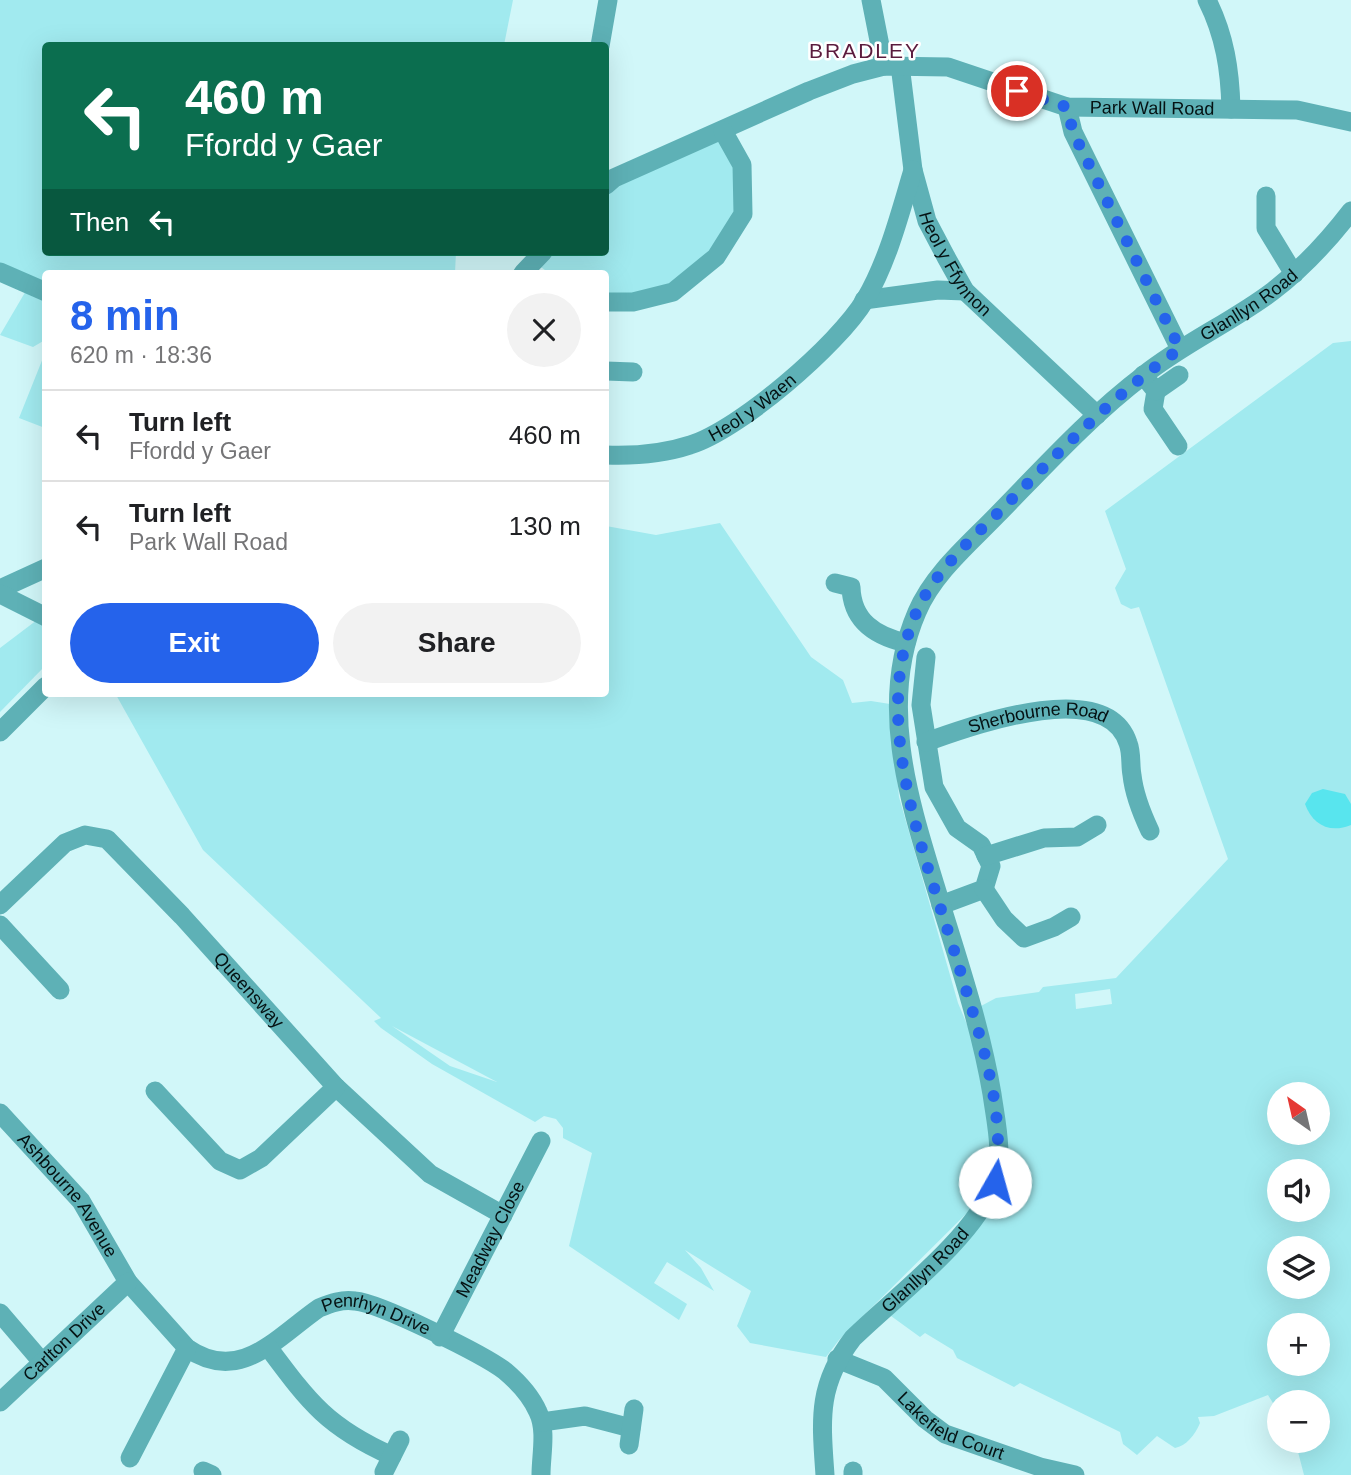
<!DOCTYPE html>
<meta charset="utf-8">
<style>
body{margin:0;font-family:Helvetica,sans-serif;background:#f2f2f2;color:#202124;height:100vh;display:flex;flex-direction:column;font-size:26px;white-space:nowrap}
*{box-sizing:border-box;margin:0}
p{font-size:23px;color:#757577}
.icon{flex:none;width:38px;height:38px;fill:none;stroke:currentColor;stroke-width:2;stroke-linecap:round;stroke-linejoin:round}
.map{position:relative;flex:1;overflow:hidden}
.drawer{position:absolute;left:42px;top:270px;width:567px;height:427px;display:flex;flex-direction:column;background:#fff;border-radius:7px;box-shadow:0 7px 28px #0002}
.drawer>*{flex:none}
.hud{position:absolute;left:42px;top:42px;width:567px;height:214px;border-radius:7px;box-shadow:0 7px 28px #0002;background:#0b6e4f;color:#fff;overflow:hidden}
.needle{width:46px;rotate:326deg}
.buttons{position:absolute;left:1267px;top:1082px;display:grid;gap:14px}
.buttons a{display:grid;place-items:center;width:63px;height:63px;border-radius:50%;background:#fff;box-shadow:0 7px 28px #0002;font-size:35px}
.pin{position:absolute;display:grid;place-items:center;width:60px;height:60px;color:#fff;margin:-30px;border:4px solid #fff;border-radius:50%;box-shadow:0 2px 7px #0007}
.me{position:absolute;width:77px;margin:-38px;rotate:7deg;stroke-linejoin:round;filter:drop-shadow(0 0 5px #0008)}
.turn{display:flex;align-items:center;gap:24px;height:147px;padding:0 28px;font-size:32px}
.turn .icon{width:91px;height:91px;stroke-width:2.5}
.turn b{display:block;font-size:49px;line-height:60px}
.then{display:flex;align-items:center;height:66px;padding:0 28px;background:#0003;gap:14px;font-size:26px}
.round{display:grid;place-items:center;flex:none;width:74px;height:74px;border-radius:37px;background:#f2f2f2}
.summary{display:flex;align-items:center;justify-content:space-between;height:119px;padding:0 28px}
h1{font-size:42px;font-weight:700;line-height:52px;color:#2563eb}
.cta{display:flex;gap:14px;margin-top:auto;padding:14px 28px}
.cta a{flex:1;height:80px;border-radius:42px;background:#2563eb;color:#fff;font-size:28px;font-weight:700;line-height:80px;text-align:center}
.cta a+a{background:#f2f2f2;color:#202124}
ul{padding:0;list-style:none}
li{display:flex;align-items:center;gap:21px;height:91px;padding:0 28px;border-top:2px solid #e0e0e0}
li div{flex:1}
li b{display:block;font-size:26px}
li em{font-style:normal}
.map>svg:first-child{display:block}
</style>
<div class="map">
<svg width="1351" height="1475" viewBox="0 0 1351 1475">
<rect width="100%" height="100%" fill="#d1f7f9"/>
<path fill="#a1eaef" fill-rule="evenodd" d="M0 0H513L504 45 46 46V252H456L455 273H46L45 287 0 269Z
M723 131 742 165 743 214 673 292 606 302V273H549L534 262 543 252H606V185Z
M27 289 45 297V340L33 347 0 335Z
M1351 341V1475H1304L1297 1448 1292 1449 1289 1440H1318V1402H1279V1413L1268 1395 1214 1416 1198 1417 1200 1423C1195 1435 1186 1446 1175 1448L1157 1436 1137 1455 1123 1444 1120 1432 1020 1383 1014 1387 957 1358 953 1350 925 1333 920 1337 891 1316 912 1294 996 1185 981 1006 996 998 1039 992 1043 987 1116 978 1228 859 1139 607 1131 609 1121 604 1115 588 1126 569 1105 511 1333 343ZM1110 989 1112 1004 1076 1009 1075 994ZM1279 1094H1318V1132H1279ZM1279 1171H1318V1209H1279ZM1279 1248H1318V1286H1279ZM1279 1325H1318V1363H1279Z
M43 358 46 359 45 428 19 418Z
M720 523 811 657 843 680 852 703 871 701 890 704 899 797 958 1003 979 1053 990 1144 981 1193 970 1210 839 1340 826 1357 750 1343 737 1326 751 1291 685 1250 701 1268 714 1291 667 1262 654 1283 687 1304 679 1320 569 1246 592 1153 563 1138V1128L556 1119 544 1116 535 1122 432 1064 381 1028 374 1021 381 1018 203 850 115 693H606V526L656 535ZM392 1026 497 1082 450 1066Z
M37 620 45 624V666L0 712V648Z"/>
<path fill="#58e5ee" d="M1323 789 1345 794 1351 804V825C1329 834 1312 824 1305 804L1312 793Z"/>
<g fill="none" stroke-linecap="round" stroke-linejoin="round">
<g stroke="#5eb1b6" stroke-width="19">
<path d="M871 0 884 66"/>
<path d="M1207 0C1225 36 1230 70 1231 109"/>
<path d="M600 46 608 0"/>
<path id="s1" d="M900 65 913 170 927 221 946 257 965 291 1097 415"/>
<path d="M1067 107 1073 132 1180 349"/>
<path id="s2" d="M606 185 614 178 809 91 853 74 884 66 948 67 1067 107 1297 110 1351 122"/>
<path d="M1266 196V228L1294 274"/>
<path d="M0 272 46 292"/>
<path d="M523 273 543 252"/>
<path d="M864 300 938 290 965 291"/>
<path d="M606 302H633L673 292 716 257 743 214 742 165 723 131"/>
<path d="M606 371 633 372"/>
<path d="M1143 375 1156 391 1153 409 1178 446"/>
<path d="M1156 391 1179 375"/>
<path id="s3" d="M606 455C634 456 663 454 690 445 739 430 838 345 865 300 888 261 900 213 913 170"/>
<path d="M835 583 851 587C852 621 875 636 906 643"/>
<path d="M0 589 46 568"/>
<path d="M0 594 46 617"/>
<path d="M926 657 921 705 934 787 957 828 981 845 991 866 984 889 941 905"/>
<path d="M0 732 46 686"/>
<path id="s4" d="M926 742C972 726 1106 676 1128 743 1132 753 1130 765 1132 775 1134 794 1142 814 1150 831"/>
<path d="M986 856 1044 838 1077 837 1097 825"/>
<path d="M984 889 1004 919 1024 938 1054 927 1071 917"/>
<path id="s5" d="M0 905 65 843 85 835 107 839 182 916 336 1087 430 1174 503 1215"/>
<path d="M0 925 60 990"/>
<path d="M155 1091 220 1161 240 1170 261 1158 336 1087"/>
<path id="s6" d="M0 1113 81 1201 128 1282 187 1348C240 1385 277 1337 319 1308 331 1303 342 1299 355 1301 380 1303 484 1355 505 1371 518 1382 531 1396 538 1412 547 1430 541 1455 541 1475"/>
<path d="M0 1313 42 1362"/>
<path id="s7" d="M440 1337 541 1141"/>
<path d="M268 1347C309 1402 327 1427 392 1456"/>
<path id="s8" d="M837 1359 884 1378 925 1419 945 1434 1040 1467 1075 1475"/>
<path id="s9" d="M0 1402 128 1282"/>
<path d="M542 1422 585 1416 631 1428"/>
<path d="M629 1445 634 1409"/>
<path d="M130 1458 187 1348"/>
<path d="M203 1471 212 1475"/>
<path d="M853 1471V1475"/>
<path d="M384 1472 400 1440"/>
<path id="s10" d="M825 1475C821 1419 817 1385 853 1338 895 1297 974 1238 994 1184 1004 1155 996 1123 992 1094 980 1023 956 954 935 885 908 797 878 702 917 612 933 574 969 544 997 515 1044 467 1090 416 1144 375 1184 343 1232 322 1273 291 1303 268 1328 241 1351 211"/>
</g>
</g>
<g fill="none" stroke-linecap="round" stroke-linejoin="round">
<path stroke="#2563eb" stroke-width="12" stroke-dasharray="0 21.6" d="M995 1182C1007 1112 980 1037 960 970 928 861 866 720 918 609 938 566 981 531 1014 497 1067 444 1119 391 1180 349L1073 132 1067 107 1017 91"/>
</g>
<g text-anchor="middle" stroke-width="5" stroke-linejoin="round" paint-order="stroke">
<g font-size="18" fill="#051213" stroke="#fff">
<text dy="6" stroke="none"><textPath href="#s2" startOffset="578">Park Wall Road</textPath></text>
<text dy="6" stroke="none"><textPath href="#s1" startOffset="210">Heol y Ffynnon</textPath></text>
<text dy="6" stroke="none"><textPath href="#s10" startOffset="1398">Glanllyn Road</textPath></text>
<text dy="6" stroke="none"><textPath href="#s3" startOffset="158">Heol y Waen</textPath></text>
<text dy="6" stroke="none"><textPath href="#s4" startOffset="116">Sherbourne Road</textPath></text>
<text dy="6" stroke="none"><textPath href="#s5" startOffset="341">Queensway</textPath></text>
<text dy="6" stroke="none"><textPath href="#s6" startOffset="107">Ashbourne Avenue</textPath></text>
<text dy="6" stroke="none"><textPath href="#s7" startOffset="110">Meadway Close</textPath></text>
<text dy="6" stroke="none"><textPath href="#s10" startOffset="243">Glanllyn Road</textPath></text>
<text dy="6" stroke="none"><textPath href="#s6" startOffset="513">Penrhyn Drive</textPath></text>
<text dy="6" stroke="none"><textPath href="#s9" startOffset="88">Carlton Drive</textPath></text>
<text dy="6" stroke="none"><textPath href="#s8" startOffset="135">Lakefield Court</textPath></text>
</g>
<g font-size="21" letter-spacing="2" fill="#5a1b3d" stroke="#fff">
<text x="865" y="58">BRADLEY</text>
</g>
</g>
</svg>
<div class="buttons">
<a><svg class="needle" viewBox="-14 -14 28 28"><path d="M0-13l5 13h-10z" fill="#e53935"/><path d="M0 13l5-13h-10z" fill="#757577"/></svg></a>
<a><svg class="icon" aria-label="sound" viewBox="0 0 24 24"><path d="M4 9h4l5-4v14l-5-4H4zM17 9q2 3 0 6"/></svg></a>
<a><svg class="icon" aria-label="layers" viewBox="0 0 24 24"><path d="M12 4l9 5-9 5-9-5zM3 14l9 5 9-5"/></svg></a>
<a>+</a>
<a>−</a>
</div>
<div class="pin" style="left:1017px;top:91px;background:#d93025"><svg class="icon" aria-label="arrive" viewBox="0 0 24 24"><path d="M6 21V4h12l-3 4 3 4H6"/></svg></div>
<svg class="me" style="left:995px;top:1182px" viewBox="-20 -20 40 40"><circle r="19" fill="#fff"/><path d="M0-13L10 11 0 6-10 11z" fill="#2563eb"/></svg>
<div class="hud">
<div class="turn"><svg class="icon" aria-label="left" viewBox="0 0 24 24"><path d="M17 20v-9H6M10 6l-5 5 5 5"/></svg><div><b>460 m</b>Ffordd y Gaer</div></div>
<div class="then">Then<svg class="icon" aria-label="left" viewBox="0 0 24 24"><path d="M17 20v-9H6M10 6l-5 5 5 5"/></svg></div>
</div>
<section class="drawer">
<div class="summary"><div><h1>8 min</h1><p>620 m · 18:36</p></div><a class="round"><svg class="icon" aria-label="close" viewBox="0 0 24 24"><path d="M6 6l12 12M18 6L6 18"/></svg></a></div>
<ul>
<li><svg class="icon" aria-label="left" viewBox="0 0 24 24"><path d="M17 20v-9H6M10 6l-5 5 5 5"/></svg><div><b>Turn left</b><p>Ffordd y Gaer</p></div><em>460 m</em></li>
<li><svg class="icon" aria-label="left" viewBox="0 0 24 24"><path d="M17 20v-9H6M10 6l-5 5 5 5"/></svg><div><b>Turn left</b><p>Park Wall Road</p></div><em>130 m</em></li>
</ul>
<div class="cta"><a>Exit</a><a>Share</a></div>
</section>
</div>
